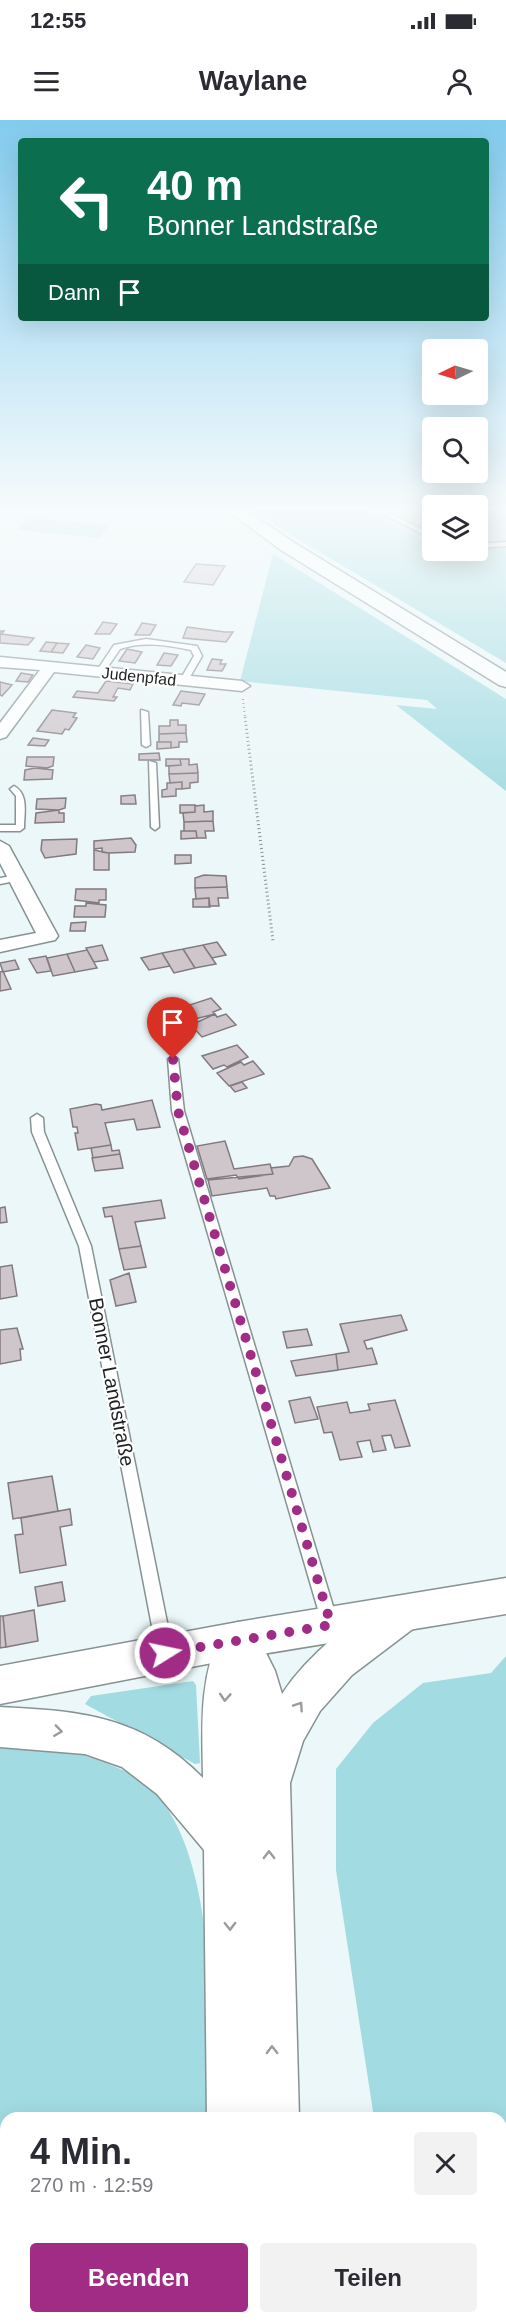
<!DOCTYPE html>
<html lang="de">
<meta charset="utf-8">
<style>
body{margin:0;font-family:Arial,sans-serif;background:#f2f2f3;color:#2b2b33;height:100vh;display:flex;flex-direction:column;font-size:22px;white-space:nowrap}
*{box-sizing:border-box;margin:0}
p{font-size:20px;color:#7c7c81}
.icon{flex:none;width:33px;height:33px;fill:none;stroke:currentColor;stroke-width:2;stroke-linecap:round;stroke-linejoin:round}
.map{position:relative;flex:1;overflow:hidden}
.side{position:absolute;left:0px;top:1992px;width:507px;height:212px;display:flex;flex-direction:column;background:#fff;border-radius:18px 18px 0 0;box-shadow:0 6px 24px #0002}
.side>*{flex:none}
.guide{position:absolute;left:18px;top:18px;width:471px;height:183px;border-radius:6px;box-shadow:0 6px 24px #0002;background:#0b6e4f;color:#fff;overflow:hidden}
.needle{width:39px;rotate:265deg}
.controls{position:absolute;left:422px;top:219px;display:grid;gap:12px}
.controls a{display:grid;place-items:center;width:66px;height:66px;border-radius:6px;background:#fff;box-shadow:0 6px 24px #0002;font-size:30px}
.pin{position:absolute;display:grid;place-items:center;width:51px;height:51px;color:#fff;margin:-62px -26px;border-radius:50% 50% 50% 0;rotate:-45deg;box-shadow:0 0 6px #0007}
.pin .icon{rotate:45deg}
.me{position:absolute;width:66px;margin:-33px;rotate:80deg;stroke-linejoin:round;filter:drop-shadow(0 0 4px #0008)}
.turn{display:flex;align-items:center;gap:21px;height:126px;padding:0 30px;font-size:27px}
.turn .icon{width:78px;height:78px;stroke-width:2.5}
.turn b{display:block;font-size:42px;line-height:51px}
.then{display:flex;align-items:center;height:57px;padding:0 30px;background:#0003;gap:12px;font-size:22px}
.round{display:grid;place-items:center;flex:none;width:63px;height:63px;border-radius:6px;background:#f2f2f3}
.overview{display:flex;align-items:center;justify-content:space-between;height:102px;padding:0 30px}
h1{font-size:36px;font-weight:700;line-height:45px}
.action{display:flex;gap:12px;margin-top:auto;padding:12px 30px}
.action a{flex:1;height:69px;border-radius:6px;background:#a02c86;color:#fff;font-size:24px;font-weight:700;line-height:69px;text-align:center}
.action a+a{background:#f2f2f3;color:#2b2b33}
.status{display:flex;justify-content:space-between;align-items:center;height:42px;padding:0 30px;background:#fff;direction:ltr}
.status svg{height:16px;fill:currentColor}
header{display:flex;justify-content:space-between;align-items:center;height:78px;padding:0 30px;background:#fff;font-size:27px;font-weight:700}
.map>svg:first-child{display:block}
</style>
<div class="status"><b>12:55</b><svg viewBox="0 0 49 12"><path d="M0 12V9h3v3zM5 12V6h3v6zM10 12V3h3v9zM15 12V0h3v12zM26 1h20v11H26zM47 4h2v5h-2z"/></svg></div>
<header><svg class="icon" aria-label="menu" viewBox="0 0 24 24"><path d="M4 6h16M4 12h16M4 18h16"/></svg>Waylane<svg class="icon" aria-label="person" viewBox="0 0 24 24"><circle cx="12" cy="8" r="4"/><path d="M4 21q1-7 8-7t8 7"/></svg></header>
<div class="map">
<svg width="506" height="2203" viewBox="0 0 506 2203">
<rect width="100%" height="100%" fill="#ebf7f8"/>
<path fill="#d7ecee" d="M320 386H432V430H477V386H506V481Z"/>
<path fill="#a2dbe2" d="M248 386H358L432 426V430L506 428V543L286 412Z
M28 398 110 405 99 418 17 410Z
M273 434 506 579V671L396 585 437 589 427 580 240 561Z
M506 1536V2203H312L311 2198H501V1998H374L336 1750V1649L373 1603 423 1563 491 1553Z
M193 1561 196 1565 200 1643 195 1644 85 1584 91 1576Z
M0 1619 85 1627V1636C111 1644 136 1653 156 1674 218 1743 211 1909 212 1998H6V2198H165L166 2203H0Z"/>
<path fill="#cec6cb" stroke="#827a7f" stroke-width="1.5" d="M196 444 225 446 213 465 184 462Z
M103 502 117 504 110 514H95Z
M142 503 156 505 150 515H135Z
M187 507 225 512H233L226 522 183 518Z
M0 511H4L1 514 34 518 28 525 0 523Z
M46 522 57 523 51 532 40 531Z
M57 523 69 524 63 533 51 532Z
M86 525 100 528 93 539 77 537Z
M127 529 142 532 135 543 119 541Z
M164 533 178 535 171 546 157 545Z
M212 539 222 540 220 544H226L222 551 207 550Z
M21 553 33 555 28 562 16 561Z
M106 561 133 564 130 570 118 568 113 577H117L114 581 73 577 77 571 98 573Z
M0 562 12 565 2 576 0 575Z
M181 571 205 574 199 585 182 583 181 586 173 585Z
M52 590 76 593 73 597 77 598 69 610 65 609 62 614 37 611Z
M170 600H178V605H186V613L159 614V606H170Z
M186 613 187 622H179V627L171 628V622H159V614Z
M33 618 49 620 45 626 28 625Z
M157 622H171V628L157 629Z
M159 633 160 640H139V634Z
M54 637 53 646 47 648 26 646 27 637Z
M166 639H180L181 645 166 646Z
M180 639H189V645L197 644 198 653 169 654V646L181 645Z
M35 648 53 650 52 659 24 660 25 650Z
M198 653V662L190 663V668L182 669V662L170 663 169 654Z
M182 662V669H176V676L162 677V670L167 669V663Z
M135 675 136 684H121V676Z
M66 678 65 688 59 690 36 689 37 679Z
M180 685H195V692L180 693Z
M204 685V692L213 691V701L184 702 183 693 195 692V686Z
M59 690V693H64V702L35 703 36 693Z
M213 701 214 711H205L206 718H197L196 711H184V702Z
M181 711H196L197 718 181 719Z
M131 718 136 725 135 732 109 733 102 732V728L94 729V721Z
M77 719 76 734 45 738 41 730 42 720Z
M94 730 109 733V750H94Z
M175 735H191V743L175 744Z
M204 755 226 756 227 767 195 768V758Z
M227 767 228 778H218L219 786H209V778L196 779 195 768Z
M76 769H106V780H99V783L75 780Z
M209 778 210 787H193V779Z
M86 783 106 785 105 797H74L75 786H86Z
M86 802 85 811H70L71 803Z
M217 822 226 835 212 838 203 825Z
M102 825 108 840 94 842 86 828Z
M203 825 216 844 195 848 183 829Z
M183 829 195 848 174 853 162 833Z
M87 830 97 848 75 852 67 834Z
M162 833 170 846 149 850 141 838Z
M67 834 75 852 53 856 47 838Z
M46 836 51 851 37 853 29 839Z
M15 840 19 849 3 852 0 843Z
M3 851 11 869 0 871V852Z
M211 878 221 889 213 892 215 894 187 901 177 889Z
M215 894 217 897 226 894 236 905 202 917 191 905Z
M237 925 248 937 227 947 224 945 213 949 202 936Z
M253 941 264 954 229 966 217 953 241 942 244 945Z
M242 962 247 968 235 972 230 966Z
M152 980 160 1007 137 1010 134 999 105 1003 111 1025 78 1030 75 1013H78L77 1007H73L70 989 96 984 101 985 102 990Z
M225 1021 234 1049 270 1044 273 1054 239 1059 236 1055 207 1059 197 1026Z
M111 1025 112 1031 119 1030 120 1034 93 1038 91 1028Z
M120 1034 123 1048 95 1051 92 1038Z
M303 1036 312 1039 330 1068 276 1079 275 1076H270L267 1068 212 1076 208 1060 273 1054 271 1048 289 1046 294 1037Z
M161 1080 165 1098 135 1102 141 1126 119 1129 112 1096 105 1097 103 1088Z
M5 1087 7 1102 0 1103V1088Z
M141 1126 146 1147 124 1150 119 1129Z
M12 1145 17 1176 0 1179V1147Z
M129 1153 136 1182 116 1186 110 1160Z
M401 1195 407 1210 364 1221 367 1229 372 1228 377 1244 338 1250 336 1234 349 1232 340 1204Z
M17 1208 23 1229H20L21 1240 0 1244V1210Z
M307 1209 312 1225 287 1228 283 1212Z
M336 1234 338 1250 296 1256 291 1241Z
M310 1277 318 1299 295 1303 289 1281Z
M395 1280 410 1326 395 1328 391 1315 382 1316 386 1330 373 1332 370 1320 357 1322 362 1337 340 1340 332 1312 324 1313 317 1287 347 1282 350 1293 370 1290 368 1284Z
M52 1356 58 1391 13 1399 8 1363Z
M70 1389 72 1405 60 1407 66 1445 20 1453 15 1415 23 1414 21 1398Z
M62 1462 65 1481 38 1486 35 1467Z
M34 1490 38 1521 6 1527 3 1496Z
M0 1496H3L6 1527 0 1528Z"/>
<g fill="none" stroke-linecap="round" stroke-linejoin="round">
<g stroke="#879293" stroke-width="3">
<path id="lane" d="M368 386H375L432 414V419Z
M506 422V426L477 428V424Z
M146 519 197 526 202 536 187 562 180 560 194 536 191 530C167 525 143 521 120 529L103 554 96 552 114 525Z
M141 590 148 592 150 625 146 627 142 625Z
M149 641 156 643 159 707 155 710 151 707Z
M14 666C29 674 24 693 24 708L20 711H0V705H16V676L10 669Z
M17 755 22 758 20 760 0 764V758Z
M173 936 178 939 184 991 338 1503 335 1508 330 1510 325 1508 322 1503 172 991 168 939Z
M37 994 43 998 44 1012 91 1126 173 1532 170 1537 165 1539 160 1537 157 1532 79 1126 32 1012 31 998Z"/>
</g>
<g stroke="#879293" stroke-width="3">
<path id="street" d="M0 537 242 561 250 566 242 571 54 552 6 617 0 619V603L40 550 0 547Z
M0 721 9 726 58 816 55 820 0 832V820L36 813 0 743Z"/>
</g>
<g stroke="#879293" stroke-width="3">
<path id="secondary" d="M221 386H240L293 422 506 552V567L499 565 281 430Z
M506 1458V1494L238 1538 0 1584V1546L238 1502Z"/>
</g>
<g stroke="#879293" stroke-width="3">
<path id="highway" d="M399 1477 414 1482 420 1495 414 1508 352 1555 320 1591 303 1621 290 1663 299 1998H207L204 1730 157 1674 122 1647 85 1634 0 1627V1587C82 1591 142 1596 203 1658 202 1603 199 1558 223 1507L238 1502 253 1507 275 1551 282 1574C306 1537 358 1492 399 1477Z
M207 2198H306L307 2203H207Z"/>
</g>
<path stroke="#889090" stroke-width="2" stroke-dasharray="1 3" stroke-linecap="butt" d="M243 579 245 598"/>
<path stroke="#889090" stroke-width="3" stroke-dasharray="1 3" stroke-linecap="butt" d="M245 597 273 821"/>
<use href="#lane" fill="#fff" fill-rule="evenodd"/>
<use href="#street" fill="#fff" fill-rule="evenodd"/>
<use href="#secondary" fill="#fff" fill-rule="evenodd"/>
<use href="#highway" fill="#fff" fill-rule="evenodd"/>
</g>
<defs><path id="oneway-chevron" d="M-2-3.5L2.5 0L-2 3.5" fill="none" stroke-width="1.6" stroke-linecap="round" stroke-linejoin="round" transform="scale(1.5)"/></defs>
<g stroke="#9a9c9c">
<use href="#oneway-chevron" transform="translate(225 1577) rotate(94)"/>
<use href="#oneway-chevron" transform="translate(299 1586) rotate(-56)"/>
<use href="#oneway-chevron" transform="translate(58 1611) rotate(8)"/>
<use href="#oneway-chevron" transform="translate(269 1735) rotate(-91)"/>
<use href="#oneway-chevron" transform="translate(230 1806) rotate(89)"/>
<use href="#oneway-chevron" transform="translate(272 1930) rotate(-91)"/>
</g>
<linearGradient id="sky" x2="0" y2="1"><stop stop-color="#82cbee"/><stop offset="0.56" stop-color="#f6fbfc"/><stop offset="1" stop-color="#f6fbfc" stop-opacity="0"/></linearGradient>
<rect width="506" height="694" fill="url(#sky)"/>
<g fill="none" stroke-linecap="round" stroke-linejoin="round">
<path stroke="#a02c86" stroke-width="10" stroke-dasharray="0 18" d="M165 1533 331 1505 178 991 173 939"/>
</g>
<g text-anchor="middle" stroke-width="4.5" stroke-linejoin="round" paint-order="stroke">
<g font-size="16" fill="#1e2222" stroke="#fff">
<text transform="translate(139 556) rotate(6)" y="6">Judenpfad</text>
</g>
<g font-size="20" fill="#1e2222" stroke="#fff">
<text transform="translate(112 1262) rotate(79)" y="7">Bonner Landstraße</text>
</g>
</g>
</svg>
<div class="controls">
<a><svg class="needle" viewBox="-14 -14 28 28"><path d="M0-13l5 13h-10z" fill="#e53935"/><path d="M0 13l5-13h-10z" fill="#7c7c81"/></svg></a>
<a><svg class="icon" aria-label="search" viewBox="0 0 24 24"><circle cx="10" cy="10" r="6"/><path d="M15 15l6 6"/></svg></a>
<a><svg class="icon" aria-label="layers" viewBox="0 0 24 24"><path d="M12 4l9 5-9 5-9-5zM3 14l9 5 9-5"/></svg></a>
</div>
<div class="pin" style="left:173px;top:939px;background:#d93025"><svg class="icon" aria-label="arrive" viewBox="0 0 24 24"><path d="M6 21V4h12l-3 4 3 4H6"/></svg></div>
<svg class="me" style="left:165px;top:1533px" viewBox="-20 -20 40 40"><circle r="17" fill="#a02c86" stroke="#fff" stroke-width="3"/><path d="M0-11L8 9 0 5-8 9z" fill="#fff"/></svg>
<div class="guide">
<div class="turn"><svg class="icon" aria-label="left" viewBox="0 0 24 24"><path d="M17 20v-9H6M10 6l-5 5 5 5"/></svg><div><b>40 m</b>Bonner Landstraße</div></div>
<div class="then">Dann<svg class="icon" aria-label="arrive" viewBox="0 0 24 24"><path d="M6 21V4h12l-3 4 3 4H6"/></svg></div>
</div>
<section class="side">
<div class="overview"><div><h1>4 Min.</h1><p>270 m · 12:59</p></div><a class="round"><svg class="icon" aria-label="close" viewBox="0 0 24 24"><path d="M6 6l12 12M18 6L6 18"/></svg></a></div>
<div class="action"><a>Beenden</a><a>Teilen</a></div>
</section>
</div>
